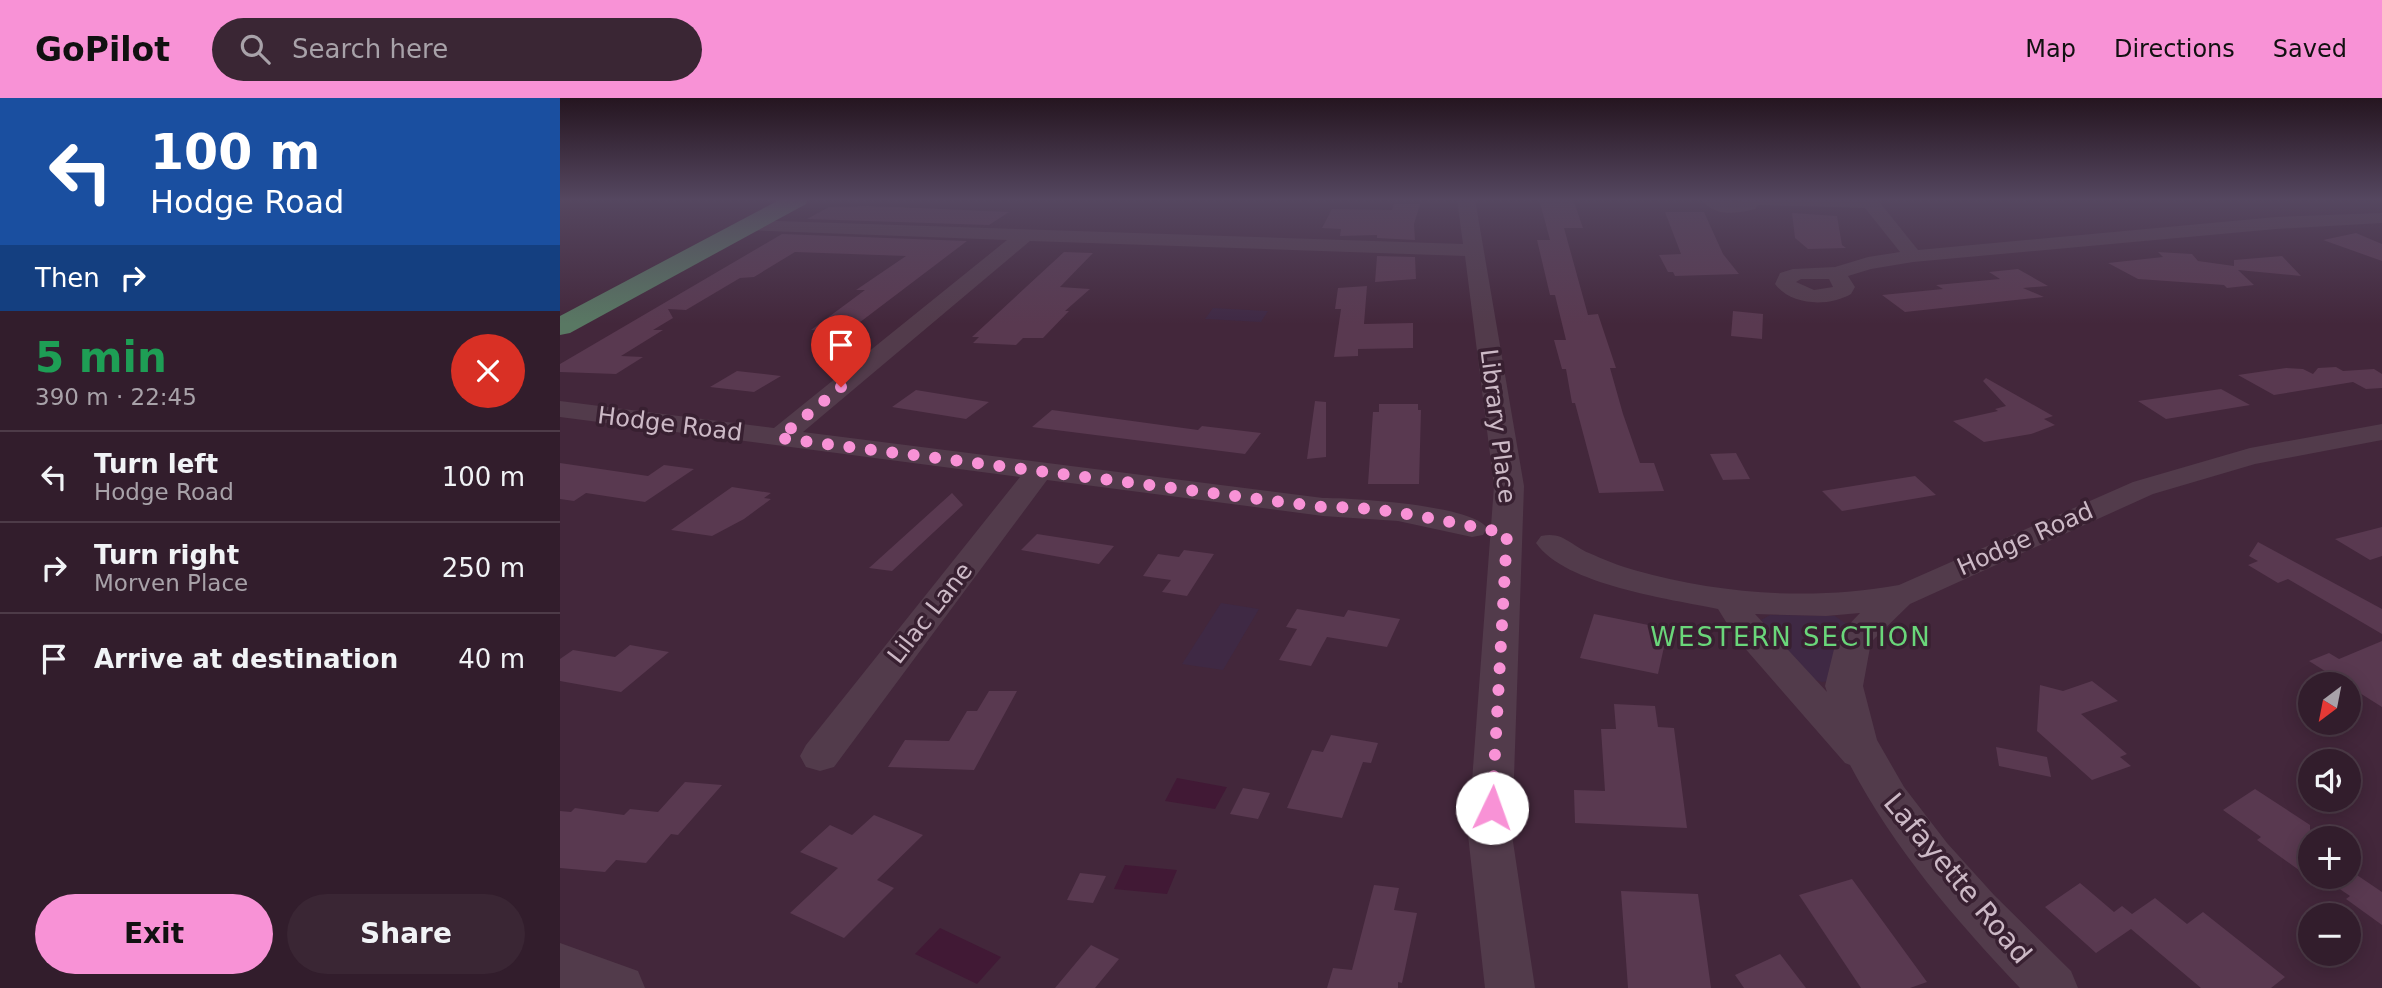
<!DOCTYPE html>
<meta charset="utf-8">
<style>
body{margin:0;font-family:"DejaVu Sans",sans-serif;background:#3a2634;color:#f1f3f6;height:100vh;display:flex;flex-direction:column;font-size:26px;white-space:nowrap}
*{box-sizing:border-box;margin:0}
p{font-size:23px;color:#a8a2a9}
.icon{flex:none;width:38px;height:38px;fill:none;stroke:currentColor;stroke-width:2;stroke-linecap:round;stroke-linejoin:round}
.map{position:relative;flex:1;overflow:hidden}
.drawer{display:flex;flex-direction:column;background:#321d2c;width:560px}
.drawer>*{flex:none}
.top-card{background:#1a4fa0;color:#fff;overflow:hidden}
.needle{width:46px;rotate:212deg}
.fabs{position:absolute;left:1738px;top:574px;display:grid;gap:14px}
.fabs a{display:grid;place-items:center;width:63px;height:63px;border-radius:50%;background:#321d2c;box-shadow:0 4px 18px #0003,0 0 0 2px #4d3b48;font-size:35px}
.pin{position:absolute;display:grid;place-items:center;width:60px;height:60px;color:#fff;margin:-72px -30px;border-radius:50% 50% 50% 0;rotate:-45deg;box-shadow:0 0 7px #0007}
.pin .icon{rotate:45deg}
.me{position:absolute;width:77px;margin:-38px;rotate:3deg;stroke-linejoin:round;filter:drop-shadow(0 0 5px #0008)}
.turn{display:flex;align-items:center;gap:24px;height:147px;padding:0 35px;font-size:32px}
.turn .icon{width:91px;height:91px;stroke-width:2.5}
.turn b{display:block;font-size:49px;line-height:60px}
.then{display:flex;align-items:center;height:66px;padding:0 35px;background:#0003;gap:14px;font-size:26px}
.round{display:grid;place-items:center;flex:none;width:74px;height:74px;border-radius:37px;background:#3a2634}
.headline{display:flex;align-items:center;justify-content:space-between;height:119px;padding:0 35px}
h1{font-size:42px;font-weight:800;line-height:52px;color:#1e9e55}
.button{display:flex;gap:14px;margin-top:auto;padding:14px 35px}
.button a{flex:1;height:80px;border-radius:42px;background:#f892d6;color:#111;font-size:28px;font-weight:800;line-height:80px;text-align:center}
.button a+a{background:#3a2634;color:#f1f3f6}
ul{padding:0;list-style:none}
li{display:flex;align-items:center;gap:21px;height:91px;padding:0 35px;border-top:2px solid #4d3b48}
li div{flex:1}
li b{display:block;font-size:26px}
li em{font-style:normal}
header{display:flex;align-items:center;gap:42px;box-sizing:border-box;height:98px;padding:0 35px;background:#f892d6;color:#111}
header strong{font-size:33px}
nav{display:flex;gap:38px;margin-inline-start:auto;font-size:24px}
.search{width:490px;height:63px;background:#3a2634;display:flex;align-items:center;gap:18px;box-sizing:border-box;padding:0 24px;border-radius:38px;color:#a8a2a9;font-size:26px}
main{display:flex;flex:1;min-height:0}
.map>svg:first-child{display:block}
</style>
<header>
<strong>GoPilot</strong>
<div class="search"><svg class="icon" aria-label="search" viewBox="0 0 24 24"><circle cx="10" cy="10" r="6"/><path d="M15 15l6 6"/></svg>Search here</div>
<nav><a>Map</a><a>Directions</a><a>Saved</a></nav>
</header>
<main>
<section class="drawer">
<div class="top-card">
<div class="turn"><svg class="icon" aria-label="left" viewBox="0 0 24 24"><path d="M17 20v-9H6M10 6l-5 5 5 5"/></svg><div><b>100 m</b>Hodge Road</div></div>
<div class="then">Then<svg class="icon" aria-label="right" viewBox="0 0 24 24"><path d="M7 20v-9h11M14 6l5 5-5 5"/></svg></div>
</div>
<div class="headline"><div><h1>5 min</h1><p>390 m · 22:45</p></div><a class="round" style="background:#d93025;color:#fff"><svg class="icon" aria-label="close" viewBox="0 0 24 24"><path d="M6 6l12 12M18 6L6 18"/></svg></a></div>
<ul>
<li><svg class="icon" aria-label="left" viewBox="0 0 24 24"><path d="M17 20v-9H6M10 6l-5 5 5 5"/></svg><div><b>Turn left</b><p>Hodge Road</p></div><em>100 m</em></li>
<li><svg class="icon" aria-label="right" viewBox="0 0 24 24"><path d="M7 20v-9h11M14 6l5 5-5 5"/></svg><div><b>Turn right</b><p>Morven Place</p></div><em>250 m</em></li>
<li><svg class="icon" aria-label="arrive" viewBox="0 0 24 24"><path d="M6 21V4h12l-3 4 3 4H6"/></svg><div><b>Arrive at destination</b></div><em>40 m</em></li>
</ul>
<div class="button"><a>Exit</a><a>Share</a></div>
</section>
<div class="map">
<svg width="1822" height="890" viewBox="0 0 1822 890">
<rect width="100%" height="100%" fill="#43273b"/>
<path fill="#3f2944" d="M653 210 708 213 701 224 645 221Z
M661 505 699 511 663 572 622 566Z
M1210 517 1275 518 1292 530 1269 583 1262 584 1248 579 1201 522Z"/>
<path fill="#411935" d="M617 680 666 689H667L655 711 605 703Z
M565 767 617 772 607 796 554 791Z
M380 830 441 859 417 886 355 856Z"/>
<path fill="#593950" d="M979 101H1013L1023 130H1004L1028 217 1038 216 1056 270H1050L1063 316 1080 365H1094L1104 393 1039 395 1015 305H1012L1006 271H1002L994 242H1006L995 197H990L977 142H990Z
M834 106H860L854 126 855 142 817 140V137L780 138 781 131 762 130 772 111 832 112Z
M307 108 359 110 449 114 429 127 247 121 269 109Z
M1105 114H1144L1163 156 1179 176 1115 178 1113 174H1108L1099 157 1121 156Z
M1232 115 1277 118 1282 147 1286 150 1248 151 1235 140Z
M1796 135 1822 146V163L1763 142Z
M222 136 407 143 287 234 251 232 305 192H296L346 158 235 154 194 179 180 180 126 212 108 211 113 220 93 232H103L61 258 83 259 56 276 0 274V266Z
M504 154 533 155 500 189 530 191 505 213H509L483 240H463L456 247 413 245 419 239H412Z
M1598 154 1632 156 1638 163 1674 168V162L1722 158 1741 178 1678 172 1694 187 1667 190 1664 187 1578 181 1548 165 1603 159Z
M817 158 855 159 856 181 815 184Z
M1458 171 1488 188 1463 190 1484 199 1345 214 1322 197 1383 191 1376 187 1440 181 1429 174Z
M807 188 804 226 853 225V250L798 251V258L774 259 781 211H775L778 190Z
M1173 213 1203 216 1202 241 1171 238Z
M1776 269 1783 273 1814 271 1822 276V290L1806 291 1793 284 1714 297 1678 277 1726 270 1743 271 1753 276 1758 270Z
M177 273 221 278 194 294 150 289Z
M1426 280 1493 318 1484 321 1495 327 1471 336 1424 344 1393 323 1438 313 1435 311 1446 308 1423 283Z
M1661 291 1690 307 1606 321 1578 303Z
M356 292 429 304 406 321 332 309Z
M755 303 766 304V359L747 361Z
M819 306H858V312H861L859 386H808L813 314H819Z
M492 312 638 332 642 328 701 335 685 356 472 329Z
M1176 355 1190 381 1163 382 1150 356Z
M0 365 88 378 104 367 134 371 85 404 26 395 14 403 0 401Z
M1355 378 1376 397 1282 413 1262 393Z
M172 389 211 395 204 400 211 401 184 421 152 438 111 432Z
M392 395 403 407 332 473 309 470Z
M1822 429V458L1810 462 1775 441Z
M477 436 554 448 539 466 461 452Z
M1698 444 1822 511V536L1728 481 1718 485 1688 467 1698 463 1689 458Z
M624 452 654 456 627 498 602 494 611 482 583 478 598 456 619 459Z
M737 511 784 519 788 512 840 521 827 549 767 539 751 568 719 562 737 531 726 529Z
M1034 516 1108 531 1098 576 1020 560Z
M1822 543V609L1749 563 1769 555 1779 561Z
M70 547 109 554 61 594 0 583V561L13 552 55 559Z
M1532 583 1558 603 1521 616 1567 656 1560 659 1571 668 1532 682 1477 633 1480 587 1503 593Z
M429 593H457L414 672 328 669 345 642 389 643 407 613H417Z
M1054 606 1095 608 1098 629 1114 630 1127 730 1015 725 1014 692 1045 693 1041 631H1056Z
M771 637 818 645 811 665 803 664 782 720 727 710 752 652 763 654Z
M1436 649 1487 659 1491 679 1439 668Z
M125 684 162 687 118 737 111 736 86 765 56 762 45 774 0 770V713L11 714 15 710 64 717 70 711 98 714Z
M683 690 710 695 698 721 670 716Z
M1695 691 1750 727V780L1697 742 1701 739 1663 712Z
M314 717 363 737 317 782 334 790 284 840 230 815 278 770 240 754 270 727 292 737Z
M1788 771 1822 794V827L1786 801 1790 798 1762 779H1788Z
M520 775 546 778 533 805 507 802Z
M1292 781 1367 884 1350 890H1301L1239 797Z
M1520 785 1554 814 1562 808 1572 816 1595 800 1627 826 1643 814 1725 879 1711 890H1641L1571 831 1536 855 1485 809Z
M814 787 839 790 834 812 857 815 842 885 838 884V890H767L773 870 792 872Z
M1061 793 1138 796 1151 890H1068Z
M531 847 559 861 535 890H495Z
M1220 856 1246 890H1184L1175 877Z"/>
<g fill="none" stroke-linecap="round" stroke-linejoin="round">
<path fill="#523b4b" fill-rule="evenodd" d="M897 101H915L964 388 952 737 975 890H925L908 737 934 388 905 158 470 143 243 334 763 400C793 400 912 407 927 430L923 437 912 439 838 423 763 418 487 382 274 669 260 673 246 669 240 658 246 647 460 379 0 319V303L214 330 447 142 182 132 180 128 182 124 189 122 903 146Z
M1141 101 1181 104V101H1317L1358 152 1716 119 1822 115V125L1716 131 1353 164 1311 171 1288 178 1295 189 1291 196C1269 209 1231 208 1215 186L1220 175 1233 171 1275 169 1308 159 1340 154 1305 110 1198 107 1195 111C1176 116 1154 119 1141 101ZM1241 181H1269L1273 189 1254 192 1236 184Z
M1822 326V342L1695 366 1593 396 1350 506 1311 544 1303 588 1317 642 1344 689 1387 745 1434 797 1511 873 1518 890H1460C1395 821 1334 751 1290 667L1285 665 1176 540 1158 511C1110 501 1005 487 976 445L981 438C1003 433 1010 447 1029 455 1043 461 1059 468 1074 472 1159 496 1251 503 1339 487L1573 384 1690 350ZM1300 515 1277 539 1265 588 1267 594 1195 516 1266 518Z
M0 845 78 873 85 890H0Z"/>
<path fill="#597863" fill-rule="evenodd" d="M221 101H248L246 106 10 235 0 237V218Z"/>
</g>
<linearGradient id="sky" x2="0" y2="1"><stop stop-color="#251520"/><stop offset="0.45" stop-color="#554760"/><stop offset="1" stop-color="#554760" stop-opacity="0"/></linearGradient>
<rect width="1822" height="226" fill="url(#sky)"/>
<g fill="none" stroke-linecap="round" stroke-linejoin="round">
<path stroke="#f892d6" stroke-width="12" stroke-dasharray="0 21.6" d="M281 289 219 340 762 409C828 408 884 424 947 435L932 710"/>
</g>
<g text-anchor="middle" stroke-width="7" stroke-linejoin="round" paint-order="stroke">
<g font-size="24" fill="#ccb9c6" stroke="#382031">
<text transform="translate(110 326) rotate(7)" y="8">Hodge Road</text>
<text transform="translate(938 328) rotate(83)" y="8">Library Place</text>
<text transform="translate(1465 441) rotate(-24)" y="8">Hodge Road</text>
<text transform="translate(370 515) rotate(-52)" y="8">Lilac Lane</text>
</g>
<g font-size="26" letter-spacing="2" fill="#6ad67a" stroke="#382031">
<text x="1231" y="548">WESTERN SECTION</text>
</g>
<g font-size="28" fill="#ccb9c6" stroke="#382031">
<text transform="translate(1398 780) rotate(50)" y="10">Lafayette Road</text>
</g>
</g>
</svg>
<div class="fabs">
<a><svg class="needle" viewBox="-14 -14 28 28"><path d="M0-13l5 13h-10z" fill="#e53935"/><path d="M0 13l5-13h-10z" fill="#a8a2a9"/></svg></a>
<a><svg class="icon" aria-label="sound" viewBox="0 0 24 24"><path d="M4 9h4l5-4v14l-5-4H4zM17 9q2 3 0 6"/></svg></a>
<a>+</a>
<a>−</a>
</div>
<div class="pin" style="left:281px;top:289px;background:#d93025"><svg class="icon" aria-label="arrive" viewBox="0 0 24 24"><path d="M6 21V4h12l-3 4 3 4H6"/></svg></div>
<svg class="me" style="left:932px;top:710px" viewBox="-20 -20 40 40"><circle r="19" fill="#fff"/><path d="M0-13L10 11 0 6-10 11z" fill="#f892d6"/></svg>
</div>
</main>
